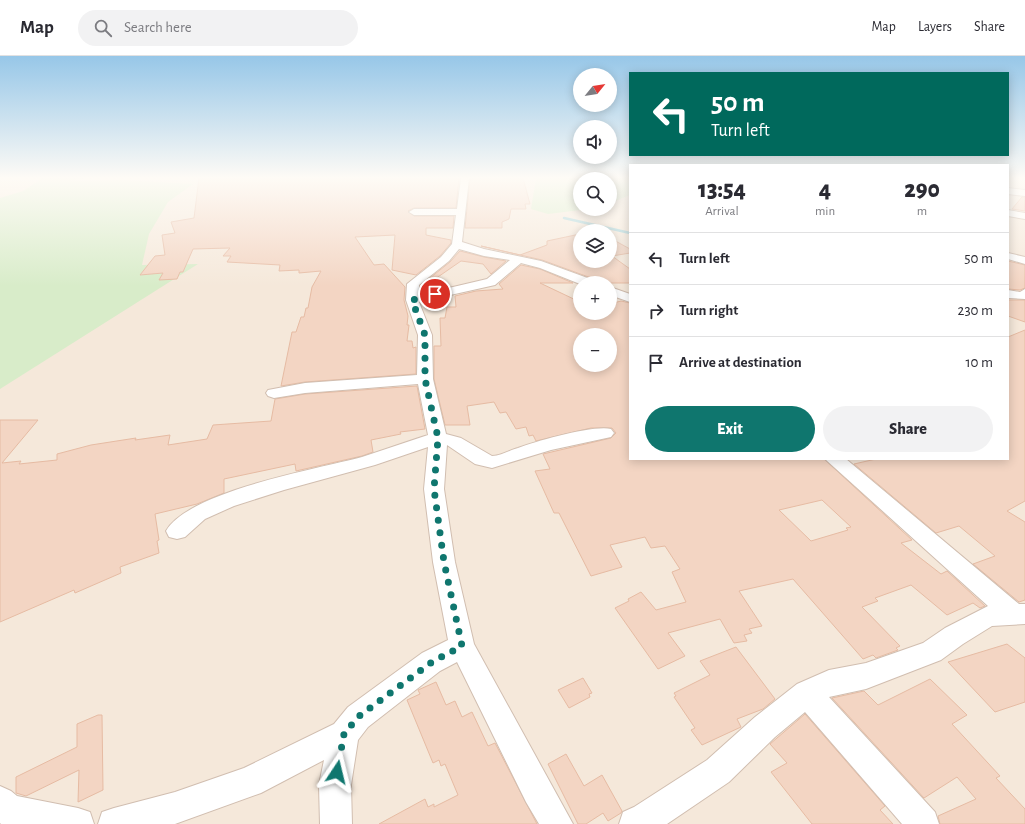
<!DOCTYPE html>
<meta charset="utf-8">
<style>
body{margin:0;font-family:"Alegreya Sans",sans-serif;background:#f2f2f3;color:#2b2b33;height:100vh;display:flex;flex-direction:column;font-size:15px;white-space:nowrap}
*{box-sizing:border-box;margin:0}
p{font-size:13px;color:#7c7c81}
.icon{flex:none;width:22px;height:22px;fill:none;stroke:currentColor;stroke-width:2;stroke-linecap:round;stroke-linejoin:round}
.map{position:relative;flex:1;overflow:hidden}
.drawer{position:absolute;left:629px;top:108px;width:380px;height:296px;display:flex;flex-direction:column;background:#fff;border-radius:0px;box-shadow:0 2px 10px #0003}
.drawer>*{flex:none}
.guide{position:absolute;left:629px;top:16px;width:380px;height:84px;border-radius:0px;box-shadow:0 2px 10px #0003;background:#00695c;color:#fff;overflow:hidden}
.needle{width:26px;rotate:60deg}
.controls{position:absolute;left:573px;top:12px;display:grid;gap:8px}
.controls a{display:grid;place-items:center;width:44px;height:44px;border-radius:50%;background:#fff;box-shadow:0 2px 10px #0003;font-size:20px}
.pin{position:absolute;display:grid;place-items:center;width:34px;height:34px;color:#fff;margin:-17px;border:2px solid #fff;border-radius:50%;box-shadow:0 1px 4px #0007}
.me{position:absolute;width:44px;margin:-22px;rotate:10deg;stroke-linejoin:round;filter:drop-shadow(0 0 3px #0008)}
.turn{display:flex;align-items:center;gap:14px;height:84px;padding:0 16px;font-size:18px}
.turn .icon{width:52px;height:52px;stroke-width:2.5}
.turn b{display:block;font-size:28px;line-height:34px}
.eta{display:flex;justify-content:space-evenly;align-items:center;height:68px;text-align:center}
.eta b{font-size:24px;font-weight:800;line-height:28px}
.primary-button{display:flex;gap:8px;margin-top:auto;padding:8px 16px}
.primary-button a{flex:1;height:46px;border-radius:24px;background:#0f766e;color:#fff;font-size:16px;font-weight:800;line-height:46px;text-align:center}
.primary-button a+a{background:#f2f2f3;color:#2b2b33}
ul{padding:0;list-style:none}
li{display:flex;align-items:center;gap:12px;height:52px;padding:0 16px;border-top:1px solid #e1e1e2}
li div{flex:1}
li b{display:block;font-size:15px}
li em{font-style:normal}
header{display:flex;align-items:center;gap:24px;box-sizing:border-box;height:56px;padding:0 20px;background:#fff;border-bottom:1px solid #e1e1e2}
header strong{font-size:19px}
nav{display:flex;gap:22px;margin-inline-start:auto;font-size:14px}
.search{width:280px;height:36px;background:#f2f2f3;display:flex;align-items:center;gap:10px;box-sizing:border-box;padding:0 14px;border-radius:22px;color:#7c7c81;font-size:15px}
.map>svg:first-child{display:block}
</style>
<header>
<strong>Map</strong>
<div class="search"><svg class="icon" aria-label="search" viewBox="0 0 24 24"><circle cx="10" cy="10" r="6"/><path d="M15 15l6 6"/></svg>Search here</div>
<nav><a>Map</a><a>Layers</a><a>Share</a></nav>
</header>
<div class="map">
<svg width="1025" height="768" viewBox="0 0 1025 768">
<rect width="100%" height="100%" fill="#fdf6ec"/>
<path fill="#f5e8da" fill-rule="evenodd" d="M0 122H630V403H1008V122H1025V768H0ZM580 123H610V153H580ZM580 175H610V205H580ZM580 227H610V257H580ZM580 279H610V309H580Z"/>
<path fill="#d8ecc9" d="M43 122H86L69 125 122 124 193 128 168 146 149 178 142 209 198 208 0 333V142L23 135Z
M536 122H630V139L610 147V123H580V153H589L548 158 531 153Z"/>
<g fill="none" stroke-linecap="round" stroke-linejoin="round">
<path stroke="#a5d3da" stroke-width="2.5" d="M564 162 630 177"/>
</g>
<path fill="#f3d5c3" stroke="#e6bba3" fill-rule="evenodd" d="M199 122H459L456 152H414L408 155 414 160H454L453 172H426V179L451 184V187L440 200 416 219 392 214 395 179 355 181 374 209 384 208 405 231 404 244 408 260 407 269H409L407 285H412L413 292 416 291V318L305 326 281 330 292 276H296L301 261H304L306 252H308L312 231 321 215 299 217V214L279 215 280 209 227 206 231 200H223L230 192 193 193 183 216H180L177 223 159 224 163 217 140 219 155 200 165 199 162 179 175 177 171 166 194 162Z
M470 122H523L530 148H525L526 153H511L509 163 502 166V172H465Z
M1022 141H1025V155L1012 153Z
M580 178V205H610V182L630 193V197L612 200 630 213V227H596L594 223 542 204 481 190 520 199 547 189V185Z
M460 195 484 201 506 205 491 218 483 208 461 205 435 223 430 222 450 206Z
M1008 205 1025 209V232L1020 234 1008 233Z
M521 209 540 213 573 227H540L580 246V257H610V248L621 245 630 247V403H824L912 484 901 487 941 518 947 515 985 550 980 552 973 547 947 559 911 529 875 542 878 545 862 551 900 590 896 592 898 594 876 602 873 599 863 603 793 523 739 535 762 570 749 573 752 577 744 579 747 585 734 587 720 563 668 577 685 600 658 613 615 552 629 545 628 543 641 536 656 554 686 546 672 516 680 513 665 490 651 492 645 481 610 489 622 511 591 520 559 457H554L535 415 550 413 543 398 611 382 616 377 612 372H591L536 385 533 379 529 380 526 371 516 373 506 356 500 357 494 346 467 350 470 369H445L434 323V290H441L440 262H445L447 251H456L455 240 476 235 503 233 499 228ZM580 279H610V309H580ZM822 444 851 471 846 472 848 474 811 485 779 454Z
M1008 244H1025V266L1008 260Z
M1025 274V445L1007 455 1025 466V544L1019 546 973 508 995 500 959 470 936 477 854 408 876 403H1008V281Z
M417 330 425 373 400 376 401 378 371 384 373 396 362 400 296 415 295 408 224 423V437L197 448 155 458 159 484 157 485 159 497 120 511 121 517 75 537 74 534 0 566V364H38L2 407 21 405 19 408 57 404V398L91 389 136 382 135 384 170 379 168 389 207 383 213 369 271 365 275 343 305 338Z
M1007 588 1025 602V646L995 656 948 606Z
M736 591 775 643 763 653 737 663 741 671 702 689 691 674 695 672 674 641 676 640 674 637 710 619 700 605Z
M583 622 592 637 589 638 590 641 569 652 558 634Z
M930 623 967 659 952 668 1000 720 996 722 1025 753V768H940L938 760 976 743 957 721 924 742 832 642 864 635 878 649Z
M436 626 446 649 455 645 462 661 472 656 488 690 495 687 537 768H379L425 743 428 751 434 748V751L458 739 445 708 441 710 439 704 433 707 407 644 420 638 418 634Z
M805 658 885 750 880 754 893 768H812L771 716 787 707 770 688Z
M98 659H102L103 734 78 746 79 714 26 740 16 737V721L77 691V668Z
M566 698 584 730 602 719 622 755 621 757 608 765 603 757 586 768H578L548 708Z"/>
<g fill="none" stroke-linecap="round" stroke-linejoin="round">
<g stroke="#d1beb0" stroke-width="2">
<path id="street" d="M461 122H469L462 186 484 193 541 205 593 224 595 227 580 228 540 212 521 207 495 229 419 246 432 279 433 323 446 378 461 382 492 400C501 400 510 394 518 392 537 385 593 369 611 373L614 377 611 381 551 394 492 412 475 408 447 389 444 433 455 506 474 588 573 768H539L526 746 457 606 440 615 368 671 358 684 351 729 352 768H320L319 729 324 704 261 737 175 768H98L102 756 114 752 175 736 244 712 334 668 348 651 422 597 448 584 433 506 424 433 428 391 375 409 284 434 234 450 205 463 185 481 177 483 169 481 166 475C189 435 317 413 362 401 384 394 406 386 428 379L418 328 305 337 274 342 268 340 266 337 268 334 305 327 417 319 418 279 406 244 407 228 441 201 452 188 456 159H414L409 156 414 153H457ZM459 193 484 200 510 204 487 223 419 239V229L449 205Z
M1008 132 1025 134V140L1008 138Z
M1008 154 1025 157V163L1008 160Z
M1008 197 1025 201V208L1008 203Z
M610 231 630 238V246L610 239Z
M1025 233V243L1008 242V234L1020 236Z
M825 403H846L1019 548H1025V568L992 570 963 588 941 604 866 633 829 641 935 756 939 768H902L805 656 775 681 729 726 667 768H619L623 756 634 751 707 704 755 661 797 628 829 614 866 607 923 587 945 572 988 550Z
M0 730 11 735 17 740 78 752 90 756 94 768H1L0 767Z"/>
</g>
<use href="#street" fill="#fff" fill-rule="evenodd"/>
</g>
<linearGradient id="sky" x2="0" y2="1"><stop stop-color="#97c7e8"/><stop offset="0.53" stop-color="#fefbf6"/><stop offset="1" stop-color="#fefbf6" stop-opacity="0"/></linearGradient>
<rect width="1025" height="230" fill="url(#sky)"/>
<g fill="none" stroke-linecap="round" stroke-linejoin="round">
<path stroke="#0f766e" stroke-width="7" stroke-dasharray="0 12.6" d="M337 716 344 678 358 661 432 606 462 590 444 506 434 433 438 382 425 323V279L412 244 435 238"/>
</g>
</svg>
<div class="controls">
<a><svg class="needle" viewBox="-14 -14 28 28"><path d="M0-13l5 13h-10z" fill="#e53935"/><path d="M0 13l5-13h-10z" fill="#7c7c81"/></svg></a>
<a><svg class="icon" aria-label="sound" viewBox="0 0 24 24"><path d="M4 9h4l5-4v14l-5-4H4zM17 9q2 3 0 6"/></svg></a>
<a><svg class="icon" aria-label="search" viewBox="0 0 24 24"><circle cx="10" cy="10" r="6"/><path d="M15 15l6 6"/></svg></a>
<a><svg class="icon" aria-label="layers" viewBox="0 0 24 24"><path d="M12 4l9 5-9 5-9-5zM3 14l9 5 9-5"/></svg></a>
<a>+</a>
<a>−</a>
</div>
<div class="pin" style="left:435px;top:238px;background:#d93025"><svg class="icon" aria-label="arrive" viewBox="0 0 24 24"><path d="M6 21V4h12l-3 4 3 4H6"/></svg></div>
<svg class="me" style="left:337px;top:716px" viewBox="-20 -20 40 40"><path d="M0-17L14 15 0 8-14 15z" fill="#0f766e" stroke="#fff" stroke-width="4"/></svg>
<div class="guide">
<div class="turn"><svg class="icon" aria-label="left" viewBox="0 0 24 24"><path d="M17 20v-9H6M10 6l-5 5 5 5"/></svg><div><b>50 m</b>Turn left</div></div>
</div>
<section class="drawer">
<div class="eta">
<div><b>13:54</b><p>Arrival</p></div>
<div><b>4</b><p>min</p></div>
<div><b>290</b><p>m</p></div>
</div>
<ul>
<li><svg class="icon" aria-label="left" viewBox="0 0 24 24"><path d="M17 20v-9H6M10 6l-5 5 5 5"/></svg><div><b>Turn left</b></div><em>50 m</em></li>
<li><svg class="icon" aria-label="right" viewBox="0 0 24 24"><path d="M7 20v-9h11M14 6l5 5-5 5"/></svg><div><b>Turn right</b></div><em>230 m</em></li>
<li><svg class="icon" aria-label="arrive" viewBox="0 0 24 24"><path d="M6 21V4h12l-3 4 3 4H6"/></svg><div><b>Arrive at destination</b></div><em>10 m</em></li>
</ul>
<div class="primary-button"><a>Exit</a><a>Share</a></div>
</section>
</div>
